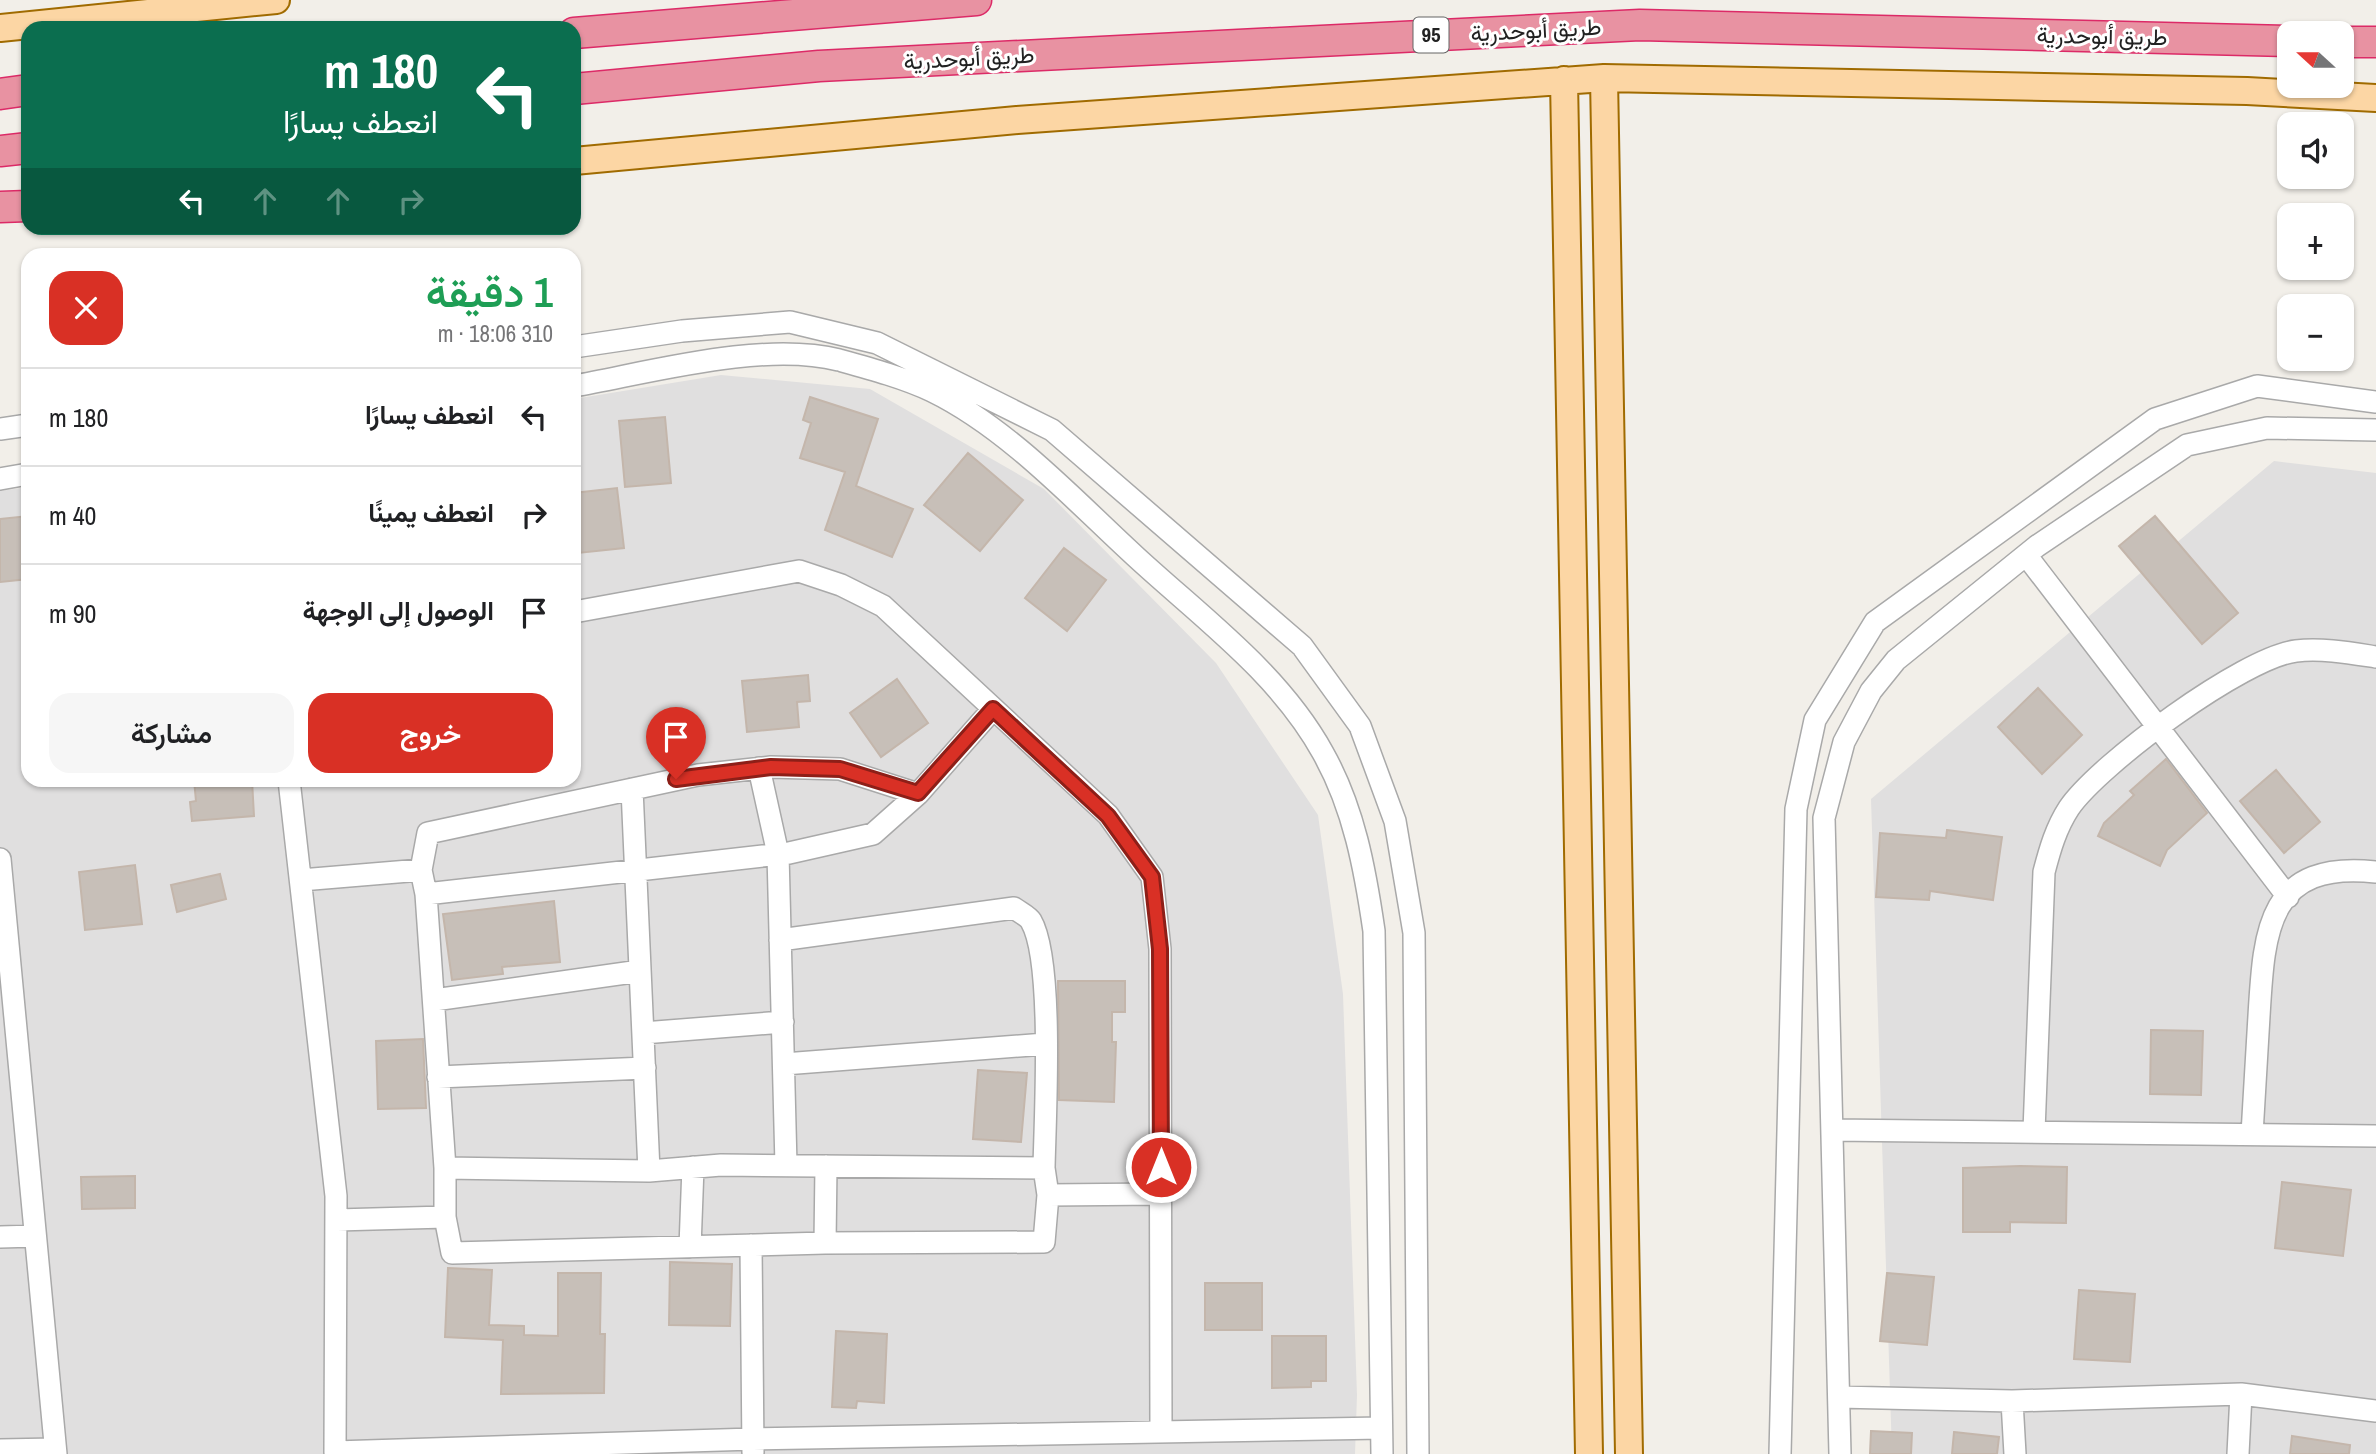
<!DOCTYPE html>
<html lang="ar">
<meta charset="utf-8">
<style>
body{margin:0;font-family:"Archivo Narrow",Vazirmatn,sans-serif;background:#f6f6f6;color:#202124;direction:rtl;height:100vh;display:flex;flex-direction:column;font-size:26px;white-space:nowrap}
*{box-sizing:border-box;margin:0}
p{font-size:23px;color:#757577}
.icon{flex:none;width:38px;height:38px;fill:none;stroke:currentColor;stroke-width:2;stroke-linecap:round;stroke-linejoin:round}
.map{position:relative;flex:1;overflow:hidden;direction:ltr}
.panel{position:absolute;left:21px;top:248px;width:560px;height:539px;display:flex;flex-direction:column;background:#fff;border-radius:21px;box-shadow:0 2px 5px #0004;direction:rtl}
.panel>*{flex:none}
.hud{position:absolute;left:21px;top:21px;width:560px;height:214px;border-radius:21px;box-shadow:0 2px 5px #0004;direction:rtl;background:#0b6e4f;color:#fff;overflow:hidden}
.needle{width:46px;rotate:291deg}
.tools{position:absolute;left:2277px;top:21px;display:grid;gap:14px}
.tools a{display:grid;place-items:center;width:77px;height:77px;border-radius:14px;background:#fff;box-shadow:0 2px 5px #0004;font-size:35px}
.pin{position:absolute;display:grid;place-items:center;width:60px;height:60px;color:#fff;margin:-72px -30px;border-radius:50% 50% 50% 0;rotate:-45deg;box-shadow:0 0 7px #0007}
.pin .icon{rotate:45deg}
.me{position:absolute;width:77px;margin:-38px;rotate:0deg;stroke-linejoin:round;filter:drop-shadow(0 0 5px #0008)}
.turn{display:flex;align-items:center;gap:24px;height:147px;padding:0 28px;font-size:32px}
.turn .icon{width:91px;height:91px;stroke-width:2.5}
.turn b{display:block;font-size:49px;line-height:60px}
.lanes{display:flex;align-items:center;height:66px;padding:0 28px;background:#0003;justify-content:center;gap:35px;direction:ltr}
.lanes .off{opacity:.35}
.round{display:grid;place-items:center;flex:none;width:74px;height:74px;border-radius:21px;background:#f6f6f6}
.headline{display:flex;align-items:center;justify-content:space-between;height:119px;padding:0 28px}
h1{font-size:42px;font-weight:600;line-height:52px;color:#1e9e55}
.action{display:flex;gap:14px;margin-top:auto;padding:14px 28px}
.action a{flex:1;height:80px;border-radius:21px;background:#d93025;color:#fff;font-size:28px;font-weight:600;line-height:80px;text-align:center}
.action a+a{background:#f6f6f6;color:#202124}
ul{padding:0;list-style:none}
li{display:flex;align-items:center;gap:21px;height:98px;padding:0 28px;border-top:2px solid #e0e0e0}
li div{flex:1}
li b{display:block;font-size:26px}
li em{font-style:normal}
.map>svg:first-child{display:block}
</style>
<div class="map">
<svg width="2376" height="1454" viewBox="0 0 2376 1454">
<rect width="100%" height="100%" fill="#f2efe9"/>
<path fill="#e0dfdf" d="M721 375 870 389 1044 489 1216 663 1318 815 1343 994 1357 1395 1355 1454H0V491L28 487V780H574V399Z
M2274 461 2376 473V1454H1892L1871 799Z"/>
<path fill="#c7bfb8" stroke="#c4b6ab" stroke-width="2" d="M810 397 878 419 856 486 913 509 892 557 825 530 845 472 800 458 811 423 803 420Z
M665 417 671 483 625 487 619 421Z
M968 453 1023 500 980 551 924 505Z
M617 488 624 548 578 553 574 493Z
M28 516V579L0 582V519Z
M2155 516 2238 613 2202 644 2119 546Z
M1064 548 1106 580 1067 631 1025 598Z
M808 675 810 701 797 702 799 727 747 732 742 681Z
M897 679 928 723 881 757 850 713Z
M2038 688 2082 735 2042 774 1998 727Z
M2166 759 2207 813 2167 850 2160 866 2098 836 2104 823 2134 795 2130 791Z
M2276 770 2320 822 2284 853 2240 801Z
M194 780H252L254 816 192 821 190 802 196 801Z
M1947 830 2002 837 1993 900 1930 891 1929 900 1876 897 1880 833 1946 838Z
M135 865 142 924 85 930 79 872Z
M220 874 226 899 177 912 171 885Z
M554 901 560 962 502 967 503 974 452 980 443 914Z
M1058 981H1125V1012H1112V1042H1116L1114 1102 1059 1100Z
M2151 1030 2203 1031 2201 1095 2150 1094Z
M423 1039 426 1108 378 1109 376 1041Z
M978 1070 1027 1073 1021 1142 973 1139Z
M2020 1166 2067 1167 2066 1223 2010 1222V1232H1963V1168Z
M135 1176V1208L82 1209 81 1177Z
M2282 1182 2351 1190 2343 1256 2275 1248Z
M670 1262 732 1264 730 1326 669 1325Z
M448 1268 492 1270 489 1325 524 1326V1335L558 1336V1273H601L600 1334H605L604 1393 501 1394 503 1340 445 1337Z
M1887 1273 1934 1277 1927 1345 1880 1341Z
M1205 1283H1262V1330H1205Z
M2079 1290 2135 1294 2130 1362 2074 1359Z
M836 1331 887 1334 884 1403 857 1401 856 1408 832 1407Z
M1272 1336H1326V1381H1311V1387L1272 1388Z
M1871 1431 1912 1433 1911 1454H1870Z
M1954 1432 1999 1437 1997 1454H1952Z
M2292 1436 2350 1445 2349 1454H2290Z"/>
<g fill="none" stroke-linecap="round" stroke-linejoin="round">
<g stroke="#a9a9a9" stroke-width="24">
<path id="minor" d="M574 347 682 331 790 322 877 343 1052 430 1302 646 1360 726 1395 821 1414 933 1418 1454
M574 386C652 372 763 341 839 360 868 368 905 378 932 391 1008 428 1074 500 1135 556 1201 617 1279 673 1323 753 1354 808 1365 869 1374 931L1382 1454
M0 429 28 425
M0 479 28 474
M2026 555 2288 897
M574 612 799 571 841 585 883 606 1108 815 1152 877 1160 949 1161 1432
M759 768 778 854 786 1165
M289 780 336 1196 335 1452 753 1439 1381 1428
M632 789 649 1171
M0 859 56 1454
M421 870 428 833 698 775 771 767 840 769 918 794
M301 880 421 870 426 894 789 853 873 834 918 794 993 709
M426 894 445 1168
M780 940 1014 908C1019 912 1028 916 1031 921 1054 960 1045 1117 1044 1168
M434 1000 640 971
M643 1033 783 1022
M784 1064 1045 1044
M438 1077 645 1068
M1832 1130 2376 1136
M2034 1131 2044 872C2050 849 2056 828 2069 808 2099 764 2244 657 2296 651 2322 648 2350 653 2376 657
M2252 1134C2254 1095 2257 1055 2259 1016 2264 931 2267 860 2376 872
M445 1217 452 1253 825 1243 1044 1242 1048 1195
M337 1220 445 1217V1168L649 1171 721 1165 1044 1168 1048 1195 1161 1194
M0 1237 35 1236
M825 1243 826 1166
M751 1245 753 1452
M690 1247 693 1167
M1839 1397 2012 1401 2241 1394 2376 1411
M2012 1401 2015 1454
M0 1450 55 1449
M1780 1454 1796 809 1815 720 1875 622 2155 419 2257 386 2376 402
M1840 1454 1824 818 1844 742 1871 691 1896 660 2037 546 2187 445 2267 428 2376 430
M2238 1454 2241 1394"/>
</g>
<g stroke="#a06b00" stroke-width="30">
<path id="major" d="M0 28 276 0
M1604 78 1629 1454
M1564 80 1589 1454
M574 161 1017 120 1604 78 2247 91 2376 98"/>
</g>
<g stroke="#dc2a67" stroke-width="33">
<path id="highway" d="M574 33 976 0
M2342 42H2376
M574 89 819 66 1640 25 2289 41
M0 94 28 90
M0 151 28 148
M0 207 28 206"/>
</g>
<use href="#minor" stroke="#fff" stroke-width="21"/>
<use href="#major" stroke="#fcd6a4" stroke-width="26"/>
<use href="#highway" stroke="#e892a2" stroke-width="30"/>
</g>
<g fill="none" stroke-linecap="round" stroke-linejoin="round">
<g stroke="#8d1f18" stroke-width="18">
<path id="route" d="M676 779 771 767 840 769 918 793 993 709 1108 816 1152 877 1160 949 1161 1167"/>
</g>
<use href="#route" stroke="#d93025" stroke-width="12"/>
</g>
<g text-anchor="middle" stroke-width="6" stroke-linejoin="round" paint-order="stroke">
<rect fill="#fff" stroke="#646464" stroke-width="2" x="1413.5" y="17.5" width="35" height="35" rx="5"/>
<g font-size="21" font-weight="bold" fill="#222">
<text x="1431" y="42">95</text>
</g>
<g font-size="23" fill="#222" stroke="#fff">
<text transform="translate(1536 30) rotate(-3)" y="8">طريق أبوحدرية</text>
<text transform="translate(2102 36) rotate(1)" y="8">طريق أبوحدرية</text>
<text transform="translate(969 58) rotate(-3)" y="8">طريق أبوحدرية</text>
</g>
</g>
</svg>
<div class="tools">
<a><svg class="needle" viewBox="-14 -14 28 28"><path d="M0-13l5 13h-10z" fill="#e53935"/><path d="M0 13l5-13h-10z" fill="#757577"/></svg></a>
<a><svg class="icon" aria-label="sound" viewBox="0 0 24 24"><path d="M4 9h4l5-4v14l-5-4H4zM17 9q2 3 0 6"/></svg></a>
<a>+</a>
<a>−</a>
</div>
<div class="pin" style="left:676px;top:779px;background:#d93025"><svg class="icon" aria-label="arrive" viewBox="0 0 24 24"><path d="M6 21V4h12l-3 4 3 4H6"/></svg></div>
<svg class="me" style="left:1161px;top:1167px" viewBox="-20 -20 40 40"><circle r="17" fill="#d93025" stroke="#fff" stroke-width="3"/><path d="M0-11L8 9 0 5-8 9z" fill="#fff"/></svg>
<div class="hud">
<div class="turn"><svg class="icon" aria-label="left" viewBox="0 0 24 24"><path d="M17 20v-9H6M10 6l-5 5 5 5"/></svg><div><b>180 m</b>انعطف يسارًا</div></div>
<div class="lanes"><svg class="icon" aria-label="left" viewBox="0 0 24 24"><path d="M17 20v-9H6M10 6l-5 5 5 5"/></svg><svg class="icon off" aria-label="ahead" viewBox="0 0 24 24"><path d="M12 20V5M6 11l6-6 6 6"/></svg><svg class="icon off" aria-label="ahead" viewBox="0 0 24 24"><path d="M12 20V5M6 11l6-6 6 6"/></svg><svg class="icon off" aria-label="right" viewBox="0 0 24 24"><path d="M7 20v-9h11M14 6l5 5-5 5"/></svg></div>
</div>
<section class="panel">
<div class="headline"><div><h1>1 دقيقة</h1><p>310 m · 18:06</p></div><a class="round" style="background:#d93025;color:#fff"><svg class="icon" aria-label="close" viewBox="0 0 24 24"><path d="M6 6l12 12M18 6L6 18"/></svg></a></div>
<ul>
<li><svg class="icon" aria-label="left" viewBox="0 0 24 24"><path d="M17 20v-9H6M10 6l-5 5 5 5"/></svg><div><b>انعطف يسارًا</b></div><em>180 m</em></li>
<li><svg class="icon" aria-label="right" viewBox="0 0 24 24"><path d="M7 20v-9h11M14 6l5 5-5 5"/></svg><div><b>انعطف يمينًا</b></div><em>40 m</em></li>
<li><svg class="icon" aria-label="arrive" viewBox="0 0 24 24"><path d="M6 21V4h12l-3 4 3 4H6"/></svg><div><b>الوصول إلى الوجهة</b></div><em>90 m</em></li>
</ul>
<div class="action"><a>خروج</a><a>مشاركة</a></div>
</section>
</div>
